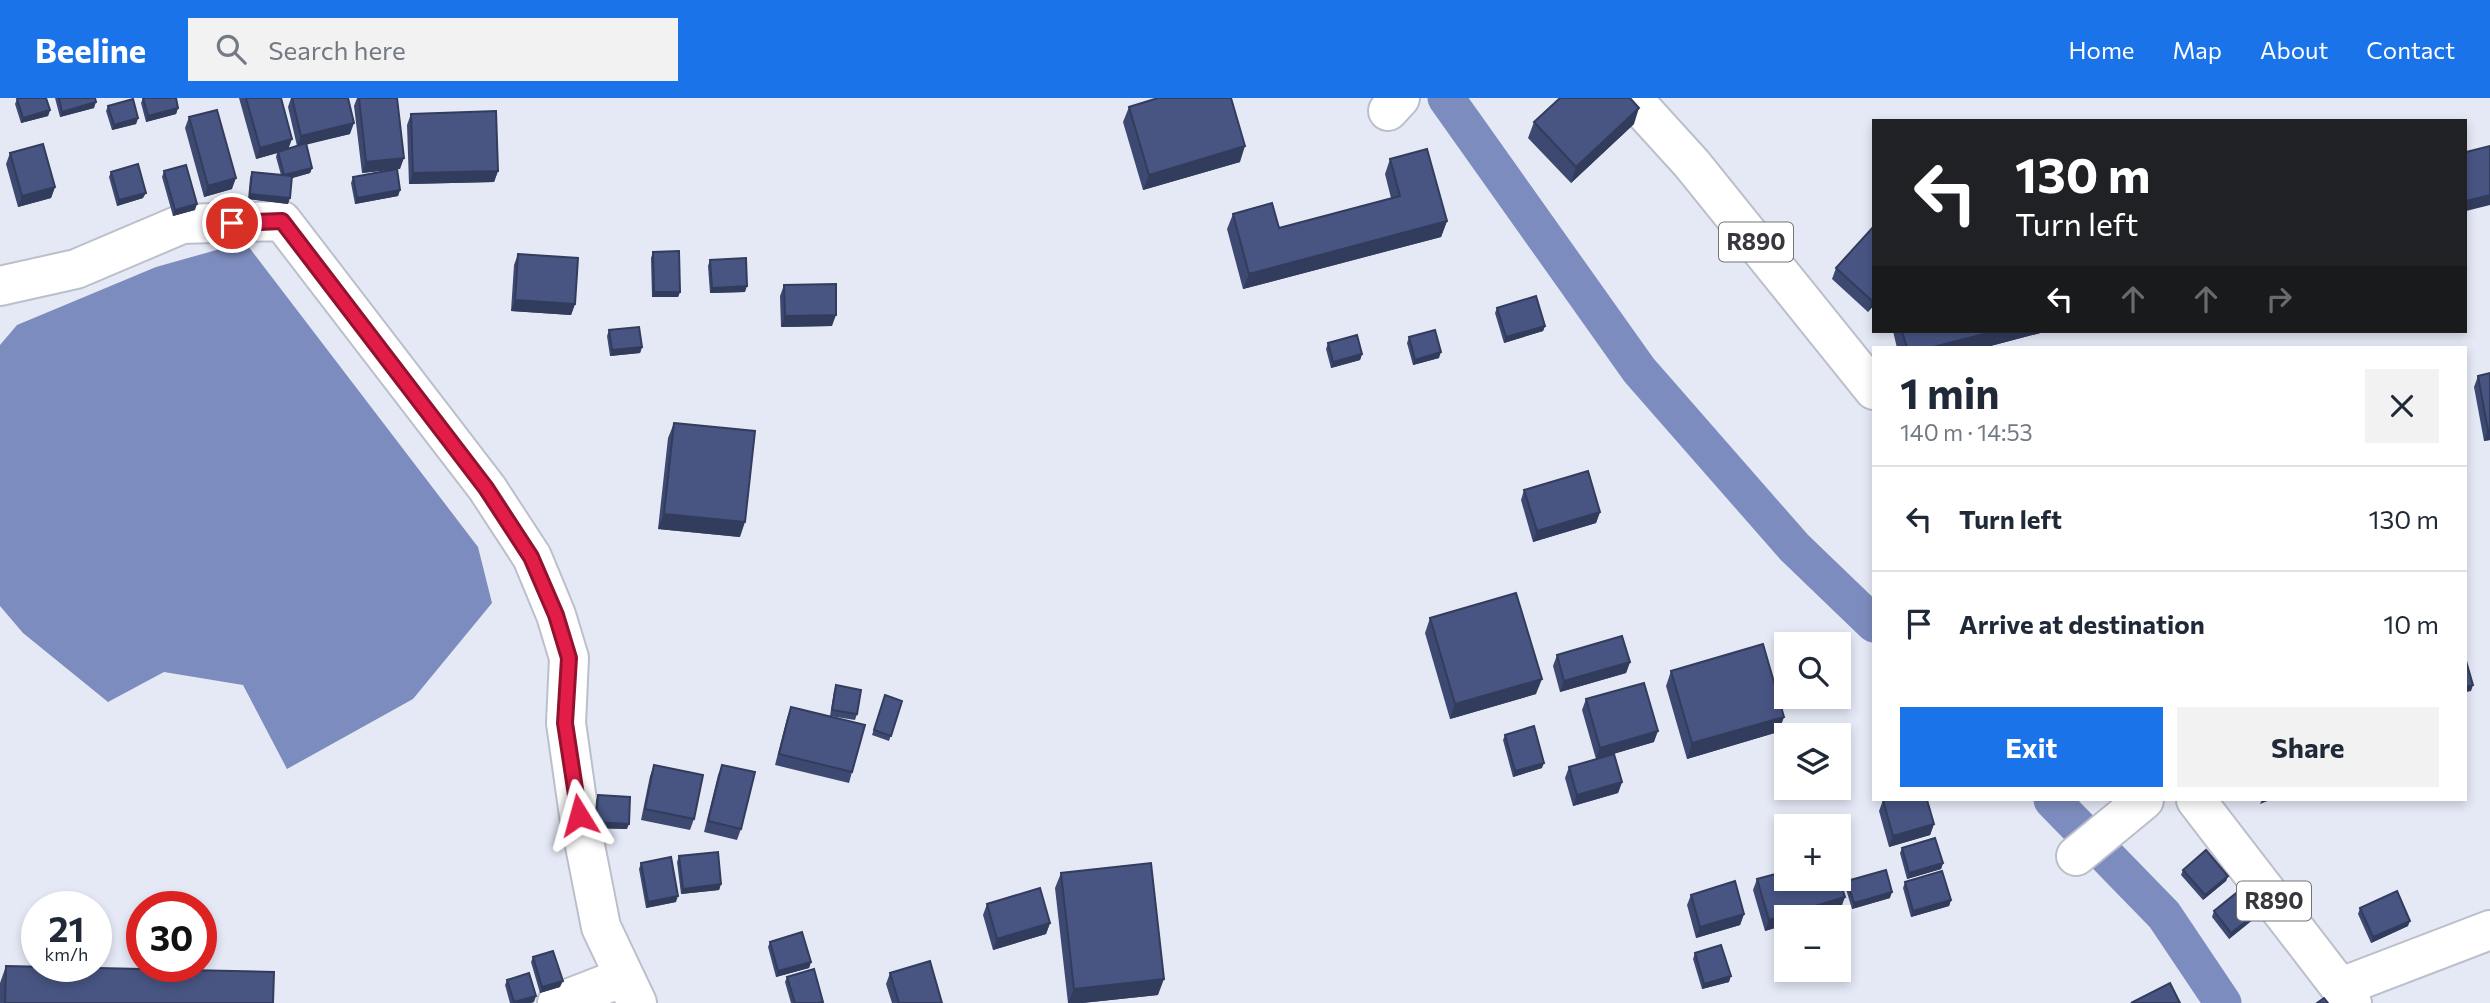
<!DOCTYPE html>
<meta charset="utf-8">
<style>
body{margin:0;font-family:Commissioner,sans-serif;background:#f2f2f3;color:#1f2937;height:100vh;display:flex;flex-direction:column;font-size:26px;white-space:nowrap}
*{box-sizing:border-box;margin:0}
p{font-size:23px;color:#747a83}
.icon{flex:none;width:38px;height:38px;fill:none;stroke:currentColor;stroke-width:2;stroke-linecap:round;stroke-linejoin:round}
.map{position:relative;flex:1;overflow:hidden}
.sheet{position:absolute;left:1872px;top:248px;width:595px;height:455px;display:flex;flex-direction:column;background:#fff;border-radius:0px;box-shadow:0 4px 10px #0003}
.sheet>*{flex:none}
.top-card{position:absolute;left:1872px;top:21px;width:595px;height:214px;border-radius:0px;box-shadow:0 4px 10px #0003;background:#202124;color:#fff;overflow:hidden}
.buttons{position:absolute;left:1774px;top:534px;display:grid;gap:14px}
.buttons a{display:grid;place-items:center;width:77px;height:77px;border-radius:0px;background:#fff;box-shadow:0 4px 10px #0003;font-size:35px}
.speed{position:absolute;left:21px;top:793px;display:flex;gap:14px;font-size:35px;font-weight:700;text-align:center}
.speed>*{display:grid;place-content:center;width:91px;height:91px;border-radius:50%;background:#fff;box-shadow:0 4px 10px #0003;line-height:1}
.speed small{font-size:18px;font-weight:400}
.speed .limit{border:10px solid #d22;background:#fff;color:#111}
.pin{position:absolute;display:grid;place-items:center;width:60px;height:60px;color:#fff;margin:-30px;border:4px solid #fff;border-radius:50%;box-shadow:0 2px 7px #0007}
.me{position:absolute;width:77px;margin:-38px;rotate:352deg;stroke-linejoin:round;filter:drop-shadow(0 0 5px #0008)}
.turn{display:flex;align-items:center;gap:24px;height:147px;padding:0 28px;font-size:32px}
.turn .icon{width:91px;height:91px;stroke-width:2.5}
.turn b{display:block;font-size:49px;line-height:60px}
.lanes{display:flex;align-items:center;height:66px;padding:0 28px;background:#0003;justify-content:center;gap:35px;direction:ltr}
.lanes .off{opacity:.35}
.round{display:grid;place-items:center;flex:none;width:74px;height:74px;border-radius:0px;background:#f2f2f3}
.headline{display:flex;align-items:center;justify-content:space-between;height:119px;padding:0 28px}
h1{font-size:42px;font-weight:700;line-height:52px}
.primary-button{display:flex;gap:14px;margin-top:auto;padding:14px 28px}
.primary-button a{flex:1;height:80px;border-radius:0px;background:#1a73e8;color:#fff;font-size:28px;font-weight:700;line-height:80px;text-align:center}
.primary-button a+a{background:#f2f2f3;color:#1f2937}
ul{padding:0;list-style:none}
li{display:flex;align-items:center;gap:21px;height:105px;padding:0 28px;border-top:2px solid #e0e1e3}
li div{flex:1}
li b{display:block;font-size:26px}
li em{font-style:normal}
header{display:flex;align-items:center;gap:42px;box-sizing:border-box;height:98px;padding:0 35px;background:#1a73e8;color:#fff}
header strong{font-size:33px}
nav{display:flex;gap:38px;margin-inline-start:auto;font-size:24px}
.search{width:490px;height:63px;background:#f2f2f3;display:flex;align-items:center;gap:18px;box-sizing:border-box;padding:0 24px;border-radius:0px;color:#747a83;font-size:26px}
.map>svg:first-child{display:block}
</style>
<header>
<strong>Beeline</strong>
<div class="search"><svg class="icon" aria-label="search" viewBox="0 0 24 24"><circle cx="10" cy="10" r="6"/><path d="M15 15l6 6"/></svg>Search here</div>
<nav><a>Home</a><a>Map</a><a>About</a><a>Contact</a></nav>
</header>
<div class="map">
<svg width="2490" height="905" viewBox="0 0 2490 905">
<rect width="100%" height="100%" fill="#e5e9f6"/>
<path fill="#7d8cbe" d="M245 144 478 449 492 505 413 601 287 671 243 587 164 574 108 604 23 535 0 508V247L17 227 156 169Z"/>
<g fill="none" stroke-linecap="round" stroke-linejoin="round">
<path stroke="#7d8cbe" stroke-width="37" d="M1446 0 1639 272 1794 449 1874 526
M2052 702 2164 817 2223 905"/>
<g stroke="#bbbfcb" stroke-width="42">
<path id="minor" d="M1388 13 1400 0
M0 188 76 171 182 126 282 123 487 390 532 459 556 517 569 560 566 625 579 717 601 829 637 905
M2076 758 2144 702
M2341 889 2490 832
M557 905 624 879"/>
</g>
<g stroke="#bbbfcb" stroke-width="42">
<path id="major" d="M1632 0 1692 66 1874 292
M2196 702 2352 905"/>
</g>
<use href="#minor" stroke="#fff" stroke-width="38"/>
<use href="#major" stroke="#fff" stroke-width="38"/>
</g>
<path fill="#3e4971" d="M55 0H95L94 10 60 19Z
M143 0H176L178 10 176 16 146 24 141 5Z
M239 0H281L289 50 297 48 288 9 291 0H348L350 36 306 46 312 70 310 75 292 80 288 106 248 101 250 80 252 74 281 77 276 59 277 55 256 61Z
M357 0H397L400 71H397L400 92 398 98 355 106 351 85 353 79 395 71 362 75 354 8Z
M17 1 50 12 48 18 21 25 15 6Z
M108 8 138 20 136 26 112 32 106 13Z
M1129 9 1240 64 1143 92 1123 24Z
M411 16 498 73 494 84 409 86 407 27Z
M189 19 232 91 204 99 185 30Z
M1534 24 1634 26 1571 85 1528 40Z
M10 55 55 89 51 100 18 109 6 66Z
M1390 61 1447 123 1441 139 1243 191 1227 131 1233 116 1279 130 1391 100 1385 76Z
M164 73 195 112 173 118 162 79Z
M111 74 143 100 117 108 109 79Z
M1874 128V207L1868 214 1832 181 1836 170Z
M653 154 680 194 678 199H652L651 160Z
M518 156 575 206 571 217 511 213 514 167Z
M710 162 745 194 710 195 708 168Z
M784 187 832 228 781 229 780 198Z
M1497 210 1545 228 1543 233 1504 245 1495 215Z
M609 232 642 249 640 255 610 258 607 238Z
M1893 233H2044V234L1983 250H1897Z
M1409 239 1439 260 1413 267 1407 245Z
M1328 245 1362 256 1360 262 1331 270 1326 251Z
M2478 278 2490 342 2484 343 2474 289Z
M674 325 740 439 658 431 668 340Z
M1524 392 1600 414 1596 425 1533 444 1521 402Z
M1430 520 1536 596 1450 621 1425 535Z
M1557 557 1630 564 1626 575 1560 594 1553 568Z
M1671 573 1784 619 1778 634 1687 661 1666 588Z
M836 587 857 616 855 622 830 618 834 593Z
M885 597 902 603 889 643 872 637Z
M1586 601 1654 644 1596 661 1582 612Z
M791 609 852 674 849 685 775 667 787 620Z
M1505 637 1542 670 1513 679 1503 642Z
M654 667 694 721 690 732 641 722 650 678Z
M722 667 741 731 737 742 704 734 718 677Z
M1569 669 1622 684 1618 695 1573 708 1565 680Z
M598 697 627 731 594 730 596 702Z
M1883 702 1934 726 1930 737 1889 749 1879 713Z
M1902 750 1943 765 1941 771 1907 781 1900 755Z
M679 758 721 786 719 792 681 796 677 764Z
M641 765 676 804 646 810 639 771Z
M2183 772 2228 778 2226 783 2203 802 2181 777Z
M1061 775 1158 897 1082 905H1068L1055 790Z
M1757 781 1841 810 1765 833 1753 792Z
M1847 783 1890 800 1852 811 1845 788Z
M1905 784 1951 802 1949 808 1911 819 1903 790Z
M1691 797 1744 816 1740 827 1696 840 1687 807Z
M987 806 1050 825 1046 836 993 852 983 817Z
M2360 810 2408 828 2371 845 2358 816Z
M2214 813 2255 820 2229 841 2212 819Z
M770 844 811 864 809 870 776 879 768 849Z
M1695 855 1729 884 1702 891 1693 861Z
M533 859 560 889 540 895 531 864Z
M6 868 273 905H0V885Z
M890 875 942 905H892L886 886Z
M787 879 823 905H791L785 884Z
M507 882 534 904 530 905H510L505 887Z"/>
<path fill="#323c5c" d="M96 4 94 10 60 19 62 14Z
M178 10 176 16 146 24 148 18Z
M1639 10 1634 26 1571 85 1576 69Z
M50 12 48 18 21 25 23 20Z
M138 20 136 26 112 32 114 27Z
M354 25 350 36 297 49 301 38Z
M292 41 288 52 256 61 260 50Z
M1245 48 1240 64 1143 92 1149 77Z
M404 60 400 71 362 75 366 64Z
M312 70 310 75 282 83 284 77Z
M498 73 494 84 409 86 413 75Z
M236 80 232 91 204 99 208 88Z
M55 89 51 100 18 109 22 98Z
M400 92 398 98 355 106 357 100Z
M146 95 143 100 117 108 119 102Z
M250 96 290 100 288 106 248 101Z
M2490 97V107L2466 113V103Z
M197 106 195 112 173 118 175 112Z
M1447 123 1441 139 1243 191 1249 176Z
M747 188 745 194 710 195 712 190Z
M654 194H680L678 199H652Z
M1874 201V207L1868 214 1872 203Z
M515 202 575 206 571 217 511 213Z
M836 217 832 228 781 229 785 218Z
M1545 228 1543 233 1504 245 1506 239Z
M1996 233H2044V234L1983 250H1929Z
M642 249 640 255 610 258 612 252Z
M1441 254 1439 260 1413 267 1415 262Z
M1362 256 1360 262 1331 270 1333 264Z
M2490 331V342L2484 343 2488 332Z
M1600 414 1596 425 1533 444 1537 433Z
M664 416 745 424 740 439 658 431Z
M1630 564 1626 575 1560 594 1564 583Z
M1542 581 1536 596 1450 621 1455 606Z
M2473 587 2471 593 2466 594V589Z
M1784 619 1778 634 1687 661 1692 645Z
M1658 633 1654 644 1596 661 1600 650Z
M1544 665 1542 670 1513 679 1515 673Z
M1622 684 1618 695 1573 708 1577 697Z
M2262 702H2270L2260 706Z
M596 724 629 726 627 731 594 730Z
M1934 726 1930 737 1889 749 1893 738Z
M1943 765 1941 771 1907 781 1909 775Z
M2228 778 2226 783 2203 802 2205 797Z
M721 786 719 792 681 796 683 791Z
M1892 794 1890 800 1852 811 1854 805Z
M678 798 676 804 646 810 648 804Z
M1845 799 1841 810 1811 819H1787V826L1765 833 1769 822Z
M1951 802 1949 808 1911 819 1913 813Z
M2257 815 2255 820 2229 841 2231 835Z
M1744 816 1740 827 1696 840 1700 829Z
M2410 823 2408 828 2371 845 2373 839Z
M1050 825 1046 836 993 852 997 841Z
M811 864 809 870 776 879 778 873Z
M1731 878 1729 884 1702 891 1704 886Z
M1164 881 1158 897 1082 905H1068L1074 891Z
M563 883 560 889 540 895 542 889Z
M536 898 534 904 530 905H514Z"/>
<path fill="#485583" stroke="#323c5c" stroke-width="2" d="M19 0H46L50 12 23 20 17 1Z
M59 0H95L96 4 62 14Z
M143 0H176L178 10 148 18Z
M246 0H281L292 41 260 50Z
M292 0H348L354 25 301 38Z
M359 0H397L404 60 366 64Z
M1158 0H1231L1245 48 1149 77 1129 9Z
M1560 0H1630L1639 10 1576 69 1534 24Z
M133 1 138 20 114 27 108 8Z
M217 12 236 80 208 88 189 19Z
M496 13 498 73 413 75 411 16Z
M306 45 312 70 284 77 278 54Z
M43 46 55 89 22 98 10 55Z
M2490 48V97L2466 103V54Z
M1427 51 1447 123 1249 176 1233 116 1272 105 1279 130 1400 98 1390 61Z
M138 66 146 95 119 102 111 74Z
M186 67 197 106 175 112 164 73Z
M397 71 400 92 357 100 353 79Z
M252 74 292 78 290 100 250 96Z
M1874 128V201L1872 203 1836 170Z
M679 153 680 194H654L653 154Z
M518 156 578 160 575 206 515 202Z
M746 160 747 188 712 190 710 162Z
M836 186V217L785 218 784 187Z
M1536 198 1545 228 1506 239 1497 210Z
M639 229 642 249 612 252 609 232Z
M1435 232 1441 254 1415 262 1409 239Z
M1902 233H1996L1929 250H1907Z
M1357 237 1362 256 1333 264 1328 245Z
M2490 275V331L2488 332 2478 278Z
M674 325 755 333 745 424 664 416Z
M1588 373 1600 414 1537 433 1524 392Z
M1516 495 1542 581 1455 606 1430 520Z
M1622 538 1630 564 1564 583 1557 557Z
M1763 546 1784 619 1692 645 1671 573Z
M2466 563 2473 587 2466 589Z
M1644 585 1658 633 1600 650 1586 601Z
M836 587 861 592 857 616 832 612Z
M885 597 902 603 891 638 874 632Z
M791 609 865 627 852 674 779 656Z
M1534 628 1544 665 1515 673 1505 637Z
M1614 656 1622 684 1577 697 1569 669Z
M654 667 703 677 694 721 645 711Z
M722 667 755 674 741 731 708 723Z
M598 697 630 699 629 726 596 724Z
M1883 702H1927L1934 726 1893 738Z
M1935 740 1943 765 1909 775 1902 750Z
M2206 752 2228 778 2205 797 2183 772Z
M718 754 721 786 683 791 679 758Z
M671 759 678 798 648 804 641 765Z
M1151 765 1164 881 1074 891 1061 775Z
M1886 772 1892 794 1854 805 1847 783Z
M1787 773V780H1839L1845 799 1769 822 1757 781Z
M1942 773 1951 802 1913 813 1905 784Z
M1735 783 1744 816 1700 829 1691 797Z
M1040 790 1050 825 997 841 987 806Z
M2240 792 2257 815 2231 835 2214 813Z
M2397 793 2410 823 2373 839 2360 810Z
M802 834 811 864 778 873 770 844Z
M1721 847 1731 878 1704 886 1695 855Z
M553 853 563 883 542 889 533 859Z
M930 863 942 905H899L890 875Z
M6 868 274 874 273 905H5Z
M814 871 823 904 818 905H795L787 879Z
M529 875 536 898 514 904 507 882Z
M2170 885 2180 905H2131Z
M2324 900 2328 905H2317Z"/>
<g fill="none" stroke-linecap="round" stroke-linejoin="round">
<g stroke="#92132f" stroke-width="18">
<path id="route" d="M232 125 282 123 486 390 531 459 556 517 569 560 565 625 579 717"/>
</g>
<use href="#route" stroke="#e11d48" stroke-width="12"/>
</g>
<g text-anchor="middle" stroke-width="7" stroke-linejoin="round" paint-order="stroke">
<g fill="#fff" stroke="#737477" stroke-width="2">
<rect x="1719" y="124.5" width="74" height="39" rx="5"/>
<rect x="2237" y="783.5" width="74" height="39" rx="5"/>
</g>
<g font-size="23" font-weight="bold" fill="#37383d">
<text x="1756" y="152">R890</text>
<text x="2274" y="811">R890</text>
</g>
</g>
</svg>
<div class="buttons">
<a><svg class="icon" aria-label="search" viewBox="0 0 24 24"><circle cx="10" cy="10" r="6"/><path d="M15 15l6 6"/></svg></a>
<a><svg class="icon" aria-label="layers" viewBox="0 0 24 24"><path d="M12 4l9 5-9 5-9-5zM3 14l9 5 9-5"/></svg></a>
<a>+</a>
<a>−</a>
</div>
<div class="speed"><div>21<small>km/h</small></div><div class="limit">30</div></div>
<div class="pin" style="left:232px;top:125px;background:#d93025"><svg class="icon" aria-label="arrive" viewBox="0 0 24 24"><path d="M6 21V4h12l-3 4 3 4H6"/></svg></div>
<svg class="me" style="left:579px;top:717px" viewBox="-20 -20 40 40"><path d="M0-17L14 15 0 8-14 15z" fill="#e11d48" stroke="#fff" stroke-width="4"/></svg>
<div class="top-card">
<div class="turn"><svg class="icon" aria-label="left" viewBox="0 0 24 24"><path d="M17 20v-9H6M10 6l-5 5 5 5"/></svg><div><b>130 m</b>Turn left</div></div>
<div class="lanes"><svg class="icon" aria-label="left" viewBox="0 0 24 24"><path d="M17 20v-9H6M10 6l-5 5 5 5"/></svg><svg class="icon off" aria-label="ahead" viewBox="0 0 24 24"><path d="M12 20V5M6 11l6-6 6 6"/></svg><svg class="icon off" aria-label="ahead" viewBox="0 0 24 24"><path d="M12 20V5M6 11l6-6 6 6"/></svg><svg class="icon off" aria-label="right" viewBox="0 0 24 24"><path d="M7 20v-9h11M14 6l5 5-5 5"/></svg></div>
</div>
<section class="sheet">
<div class="headline"><div><h1>1 min</h1><p>140 m · 14:53</p></div><a class="round"><svg class="icon" aria-label="close" viewBox="0 0 24 24"><path d="M6 6l12 12M18 6L6 18"/></svg></a></div>
<ul>
<li><svg class="icon" aria-label="left" viewBox="0 0 24 24"><path d="M17 20v-9H6M10 6l-5 5 5 5"/></svg><div><b>Turn left</b></div><em>130 m</em></li>
<li><svg class="icon" aria-label="arrive" viewBox="0 0 24 24"><path d="M6 21V4h12l-3 4 3 4H6"/></svg><div><b>Arrive at destination</b></div><em>10 m</em></li>
</ul>
<div class="primary-button"><a>Exit</a><a>Share</a></div>
</section>
</div>
